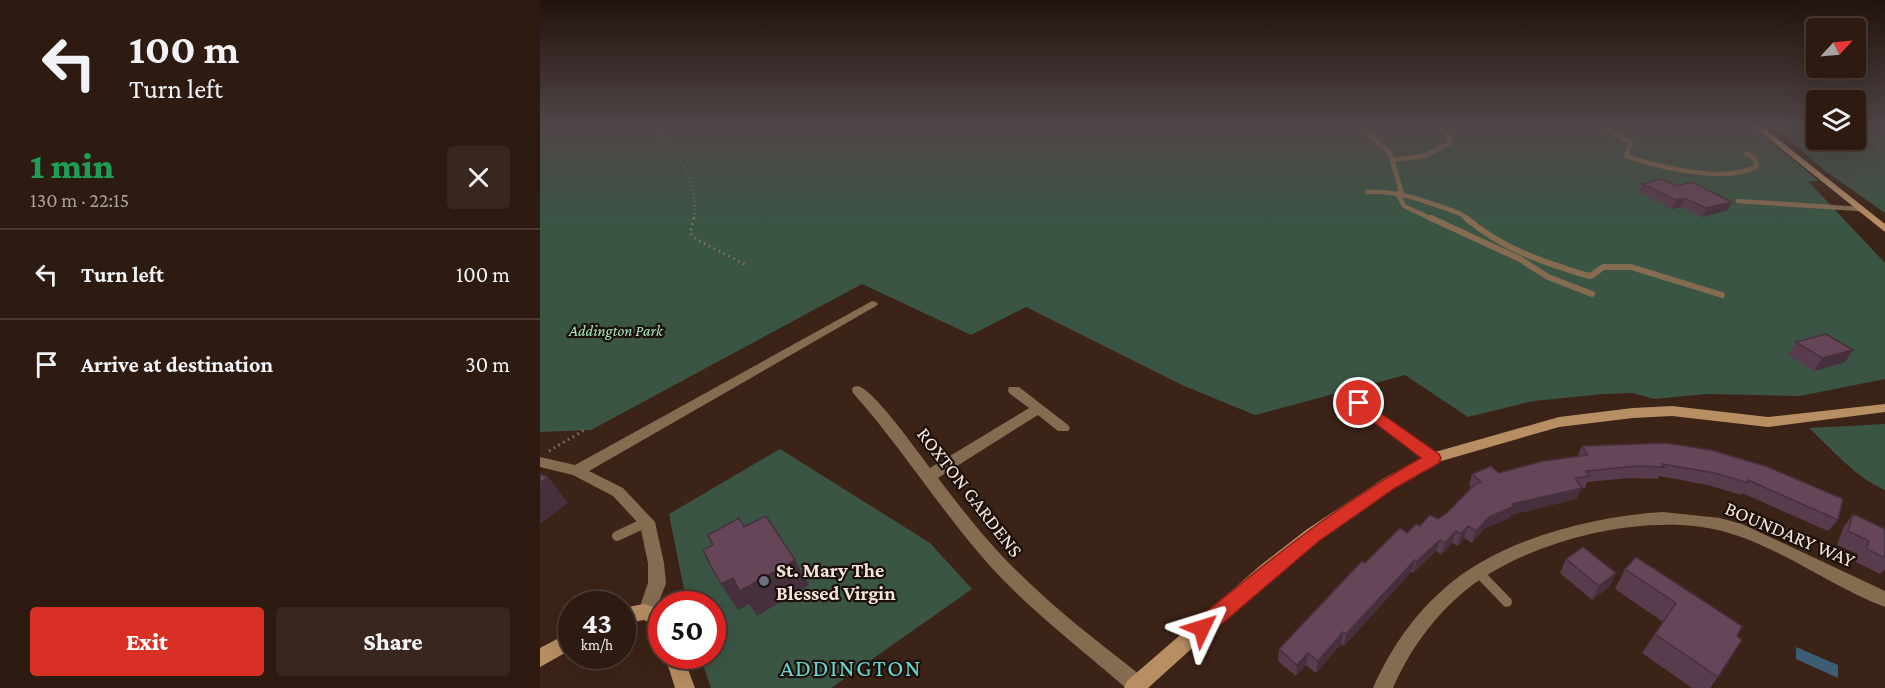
<!DOCTYPE html>
<meta charset="utf-8">
<style>
body{margin:0;font-family:"Crimson Pro",serif;background:#39271f;color:#f1f3f6;height:100vh;display:flex;flex-direction:column;font-size:22px;white-space:nowrap}
*{box-sizing:border-box;margin:0}
p{font-size:20px;color:#a7a19f}
.icon{flex:none;width:33px;height:33px;fill:none;stroke:currentColor;stroke-width:2;stroke-linecap:round;stroke-linejoin:round}
.map{position:relative;flex:1;overflow:hidden}
.details{display:flex;flex-direction:column;background:#2d1a11;width:540px}
.details>*{flex:none}
.banner{background:#2d1a11;color:#f1f3f6;overflow:hidden}
.needle{width:39px;rotate:64deg}
.fabs{position:absolute;left:1266px;top:18px;display:grid;gap:12px}
.fabs a{display:grid;place-items:center;width:60px;height:60px;border-radius:6px;background:#2d1a11;box-shadow:0 6px 24px #0002,0 0 0 2px #483831;font-size:30px}
.speed{position:absolute;left:18px;top:591px;display:flex;gap:12px;font-size:30px;font-weight:700;text-align:center}
.speed>*{display:grid;place-content:center;width:78px;height:78px;border-radius:50%;background:#2d1a11;box-shadow:0 6px 24px #0002,0 0 0 2px #483831;line-height:1}
.speed small{font-size:15px;font-weight:400}
.speed .limit{border:9px solid #d22;background:#fff;color:#111}
.pin{position:absolute;display:grid;place-items:center;width:51px;height:51px;color:#fff;margin:-26px;border:3px solid #fff;border-radius:50%;box-shadow:0 2px 6px #0007}
.me{position:absolute;width:66px;margin:-33px;rotate:49deg;stroke-linejoin:round;filter:drop-shadow(0 0 4px #0008)}
.turn{display:flex;align-items:center;gap:21px;height:126px;padding:0 30px;font-size:27px}
.turn .icon{width:78px;height:78px;stroke-width:2.5}
.turn b{display:block;font-size:42px;line-height:51px}
.round{display:grid;place-items:center;flex:none;width:63px;height:63px;border-radius:6px;background:#39271f}
.summary{display:flex;align-items:center;justify-content:space-between;height:102px;padding:0 30px}
h1{font-size:36px;font-weight:800;line-height:45px;color:#1e9e55}
.cta{display:flex;gap:12px;margin-top:auto;padding:12px 30px}
.cta a{flex:1;height:69px;border-radius:6px;background:#d93025;color:#fff;font-size:24px;font-weight:800;line-height:69px;text-align:center}
.cta a+a{background:#39271f;color:#f1f3f6}
ul{padding:0;list-style:none}
li{display:flex;align-items:center;gap:18px;height:90px;padding:0 30px;border-top:2px solid #483831}
li div{flex:1}
li b{display:block;font-size:22px}
li em{font-style:normal}
main{display:flex;flex:1;min-height:0}
.map>svg:first-child{display:block}
</style>
<main>
<section class="details">
<div class="banner">
<div class="turn"><svg class="icon" aria-label="left" viewBox="0 0 24 24"><path d="M17 20v-9H6M10 6l-5 5 5 5"/></svg><div><b>100 m</b>Turn left</div></div>
</div>
<div class="summary"><div><h1>1 min</h1><p>130 m · 22:15</p></div><a class="round"><svg class="icon" aria-label="close" viewBox="0 0 24 24"><path d="M6 6l12 12M18 6L6 18"/></svg></a></div>
<ul>
<li><svg class="icon" aria-label="left" viewBox="0 0 24 24"><path d="M17 20v-9H6M10 6l-5 5 5 5"/></svg><div><b>Turn left</b></div><em>100 m</em></li>
<li><svg class="icon" aria-label="arrive" viewBox="0 0 24 24"><path d="M6 21V4h12l-3 4 3 4H6"/></svg><div><b>Arrive at destination</b></div><em>30 m</em></li>
</ul>
<div class="cta"><a>Exit</a><a>Share</a></div>
</section>
<div class="map">
<svg width="1345" height="688" viewBox="0 0 1345 688">
<rect width="100%" height="100%" fill="#3c2317"/>
<path fill="#3b5545" d="M0 125H1211L1279 181H1268L1345 263V379L1260 396 1166 394 1114 399 1093 393 1064 394 993 401 928 417 865 375 715 415 642 385 486 307 431 335 322 284 51 430 0 432Z
M1227 125H1276V140H1316V125H1345V213L1284 170 1248 138Z
M1345 424V490C1316 478 1292 449 1269 428Z
M240 449 390 543 432 589 291 688H171L160 656H172V604H147L129 514Z"/>
<path fill="#3b5e74" d="M1256 647 1298 665V678L1256 659Z"/>
<g fill="none" stroke-linecap="round" stroke-linejoin="round">
<path stroke="#856f65" stroke-width="2" stroke-dasharray="1 3" stroke-linecap="butt" d="M116 125V132C142 156 159 183 154 220
M1316 131 1345 150"/>
<path stroke="#856f65" stroke-width="3" stroke-dasharray="1.5 4" stroke-linecap="butt" d="M154 218 150 233 156 239 208 266
M9 451 46 429"/>
<path stroke="#856b50" stroke-width="4.5" d="M818 125 850 153 862 194
M1059 125 1091 143 1086 156C1118 167 1188 184 1217 166L1214 158 1206 153
M852 160 884 156 910 143 909 136 898 125
M827 192C860 190 890 203 921 214L928 220
M857 193 864 206 894 220
M1198 201 1320 209"/>
<path stroke="#856b50" stroke-width="6" d="M891 218 980 259 1008 277 1052 294
M926 218C963 249 1000 261 1045 275L1051 276 1063 267H1091L1182 295"/>
<path stroke="#856b50" stroke-width="8" d="M819 403 893 458"/>
<path stroke="#856b50" stroke-width="10" d="M77 536 107 522
M939 573 967 602"/>
<path fill="#856b50" fill-rule="evenodd" d="M332 301 336 302 338 304 336 306 49 471 83 488 115 522 124 563 126 583 113 618 107 620 101 618 98 612 108 583V563L100 525 73 496 33 475 0 467V457L35 465Z
M318 386C334 390 378 452 390 468L489 408 469 393 468 390 469 387H479L528 425 530 428 528 431H518L498 415 398 478C423 511 448 543 478 572 517 611 561 644 604 678L607 685 605 688H586C540 648 491 611 450 566 401 511 362 448 313 393L312 390 313 387Z
M1123 512 1180 518 1202 524 1345 591V607C1292 587 1243 549 1189 533 1111 509 988 540 926 590 894 616 869 651 853 688H833C851 647 877 610 912 582 966 538 1055 516 1123 512Z"/>
<path fill="#b88f63" fill-rule="evenodd" d="M1212 125H1220L1345 224V232Z
M1345 404V412L1228 427 1132 416 1093 418 1019 427 898 462 853 487 778 540 733 575 608 688H584L587 681 721 565 766 530 843 479 888 454 1019 417 1093 408 1132 406 1228 417Z
M104 604 122 610V630L104 620 82 624V608Z
M32 631V649L0 667V648Z
M125 656H143L155 688H135Z"/>
</g>
<path fill="#583b4c" d="M1102 184 1188 210 1162 217 1141 207 1132 209 1098 192Z
M1256 342 1313 350 1305 362 1274 371 1248 355Z
M1126 443 1298 520 1288 531 1202 493 1201 495 1168 485 1119 476 1118 479 1090 478 1047 482 1045 488H1041L1036 499 971 515 970 518 945 528 932 543 924 538 918 546 912 543 901 555 896 551 873 573 871 572 804 646 801 644 776 673 766 665 756 676 738 661 739 649 825 563 867 533 880 526 898 519 907 513 931 488 929 485 932 474 959 473 1037 457 1042 446Z
M1313 514 1345 529V569L1340 574 1316 562 1318 554 1297 545 1303 528Z
M1026 559 1069 587 1052 600 1020 573Z
M1085 569 1197 636 1178 677 1170 688H1152L1102 653 1123 622 1075 589Z"/>
<path fill="#47303e" d="M1144 198 1141 207 1132 209 1136 200Z
M1192 202 1188 210 1162 217 1166 208Z
M1313 350 1305 362 1274 371 1282 358Z
M8 477 28 503 0 524V483Z
M1042 488 1036 499 971 515 970 518 945 528 932 543 936 531 949 517 972 504Z
M928 526 924 538 918 546 921 534Z
M916 531 912 543 901 555 905 543Z
M900 540 896 551 873 573 877 561Z
M255 560 269 585 217 616 209 604 198 610 181 584 193 578Z
M875 560 871 572 804 646 806 634Z
M1076 573 1069 587 1052 600 1059 586Z
M803 632 801 644 776 673 778 661Z
M768 653 766 665 756 676 757 665Z"/>
<path fill="#664558" stroke="#47303e" stroke-width="1.5" d="M1122 179 1137 186 1152 182 1192 202 1166 208 1144 198 1136 200 1102 184Z
M1286 334 1313 350 1282 358 1256 342Z
M1126 443 1171 450 1228 467 1303 499 1298 520 1208 480V483L1175 473 1122 464 1124 467 1096 466 1046 471 1050 476 1035 478 1042 488 972 504 974 506 949 517 936 531 928 526 921 534 916 531 905 543 900 540 877 561 875 560 806 634 803 632 778 661 768 653 757 665 739 649 822 561 825 563 860 528 867 533 876 524 880 526 890 515 898 519 907 513 934 485 941 482 932 474 951 466 959 473 1003 461 1048 455 1042 446Z
M0 474 8 477 0 483Z
M1313 514 1345 529V558L1327 549 1329 541 1308 531Z
M226 516 255 560 200 591 193 578 181 584 172 568 163 550 173 545 168 535 199 518 204 527Z
M1043 547 1076 573 1059 586 1026 559Z
M1096 557 1202 626 1197 636 1202 640 1178 677 1115 634 1136 603 1085 569Z"/>
<linearGradient id="sky" x2="0" y2="1"><stop stop-color="#21130d"/><stop offset="0.56" stop-color="#504547"/><stop offset="1" stop-color="#504547" stop-opacity="0"/></linearGradient>
<rect width="1345" height="222" fill="url(#sky)"/>
<path fill="#d93025" stroke="#8d1f18" stroke-width="1.5" d="M819 398 899 454 901 458 899 463 855 488 779 541 670 634 662 637 655 634 652 628 655 621C728 561 798 504 881 458L814 407 812 403Z"/>
<circle fill="#6b7280" stroke="#1b100a" stroke-width="2" cx="224" cy="581" r="6"/>
<g text-anchor="middle" stroke-width="4.5" stroke-linejoin="round" paint-order="stroke">
<g font-size="16" font-style="italic" fill="#a5e4be" stroke="#1b100a">
<text x="76" y="336">Addington Park</text>
</g>
<g font-size="20" fill="#f6e5dc" stroke="#1b100a">
<text transform="translate(430 492) rotate(52)" y="7">ROXTON GARDENS</text>
<text transform="translate(1250 534) rotate(23)" y="7">BOUNDARY WAY</text>
</g>
<g font-size="20" font-weight="bold" fill="#f6e5dc" stroke="#1b100a" text-anchor="start">
<text x="236" y="577">St. Mary The<tspan x="236" dy="23">Blessed Virgin</tspan></text>
</g>
<g font-size="24" letter-spacing="1.5" fill="#68d4cf" stroke="#1b100a">
<text x="311" y="676">ADDINGTON</text>
</g>
</g>
</svg>
<div class="fabs">
<a><svg class="needle" viewBox="-14 -14 28 28"><path d="M0-13l5 13h-10z" fill="#e53935"/><path d="M0 13l5-13h-10z" fill="#a7a19f"/></svg></a>
<a><svg class="icon" aria-label="layers" viewBox="0 0 24 24"><path d="M12 4l9 5-9 5-9-5zM3 14l9 5 9-5"/></svg></a>
</div>
<div class="speed"><div>43<small>km/h</small></div><div class="limit">50</div></div>
<div class="pin" style="left:819px;top:403px;background:#d93025"><svg class="icon" aria-label="arrive" viewBox="0 0 24 24"><path d="M6 21V4h12l-3 4 3 4H6"/></svg></div>
<svg class="me" style="left:662px;top:628px" viewBox="-20 -20 40 40"><path d="M0-17L14 15 0 8-14 15z" fill="#d93025" stroke="#fff" stroke-width="4"/></svg>
</div>
</main>
